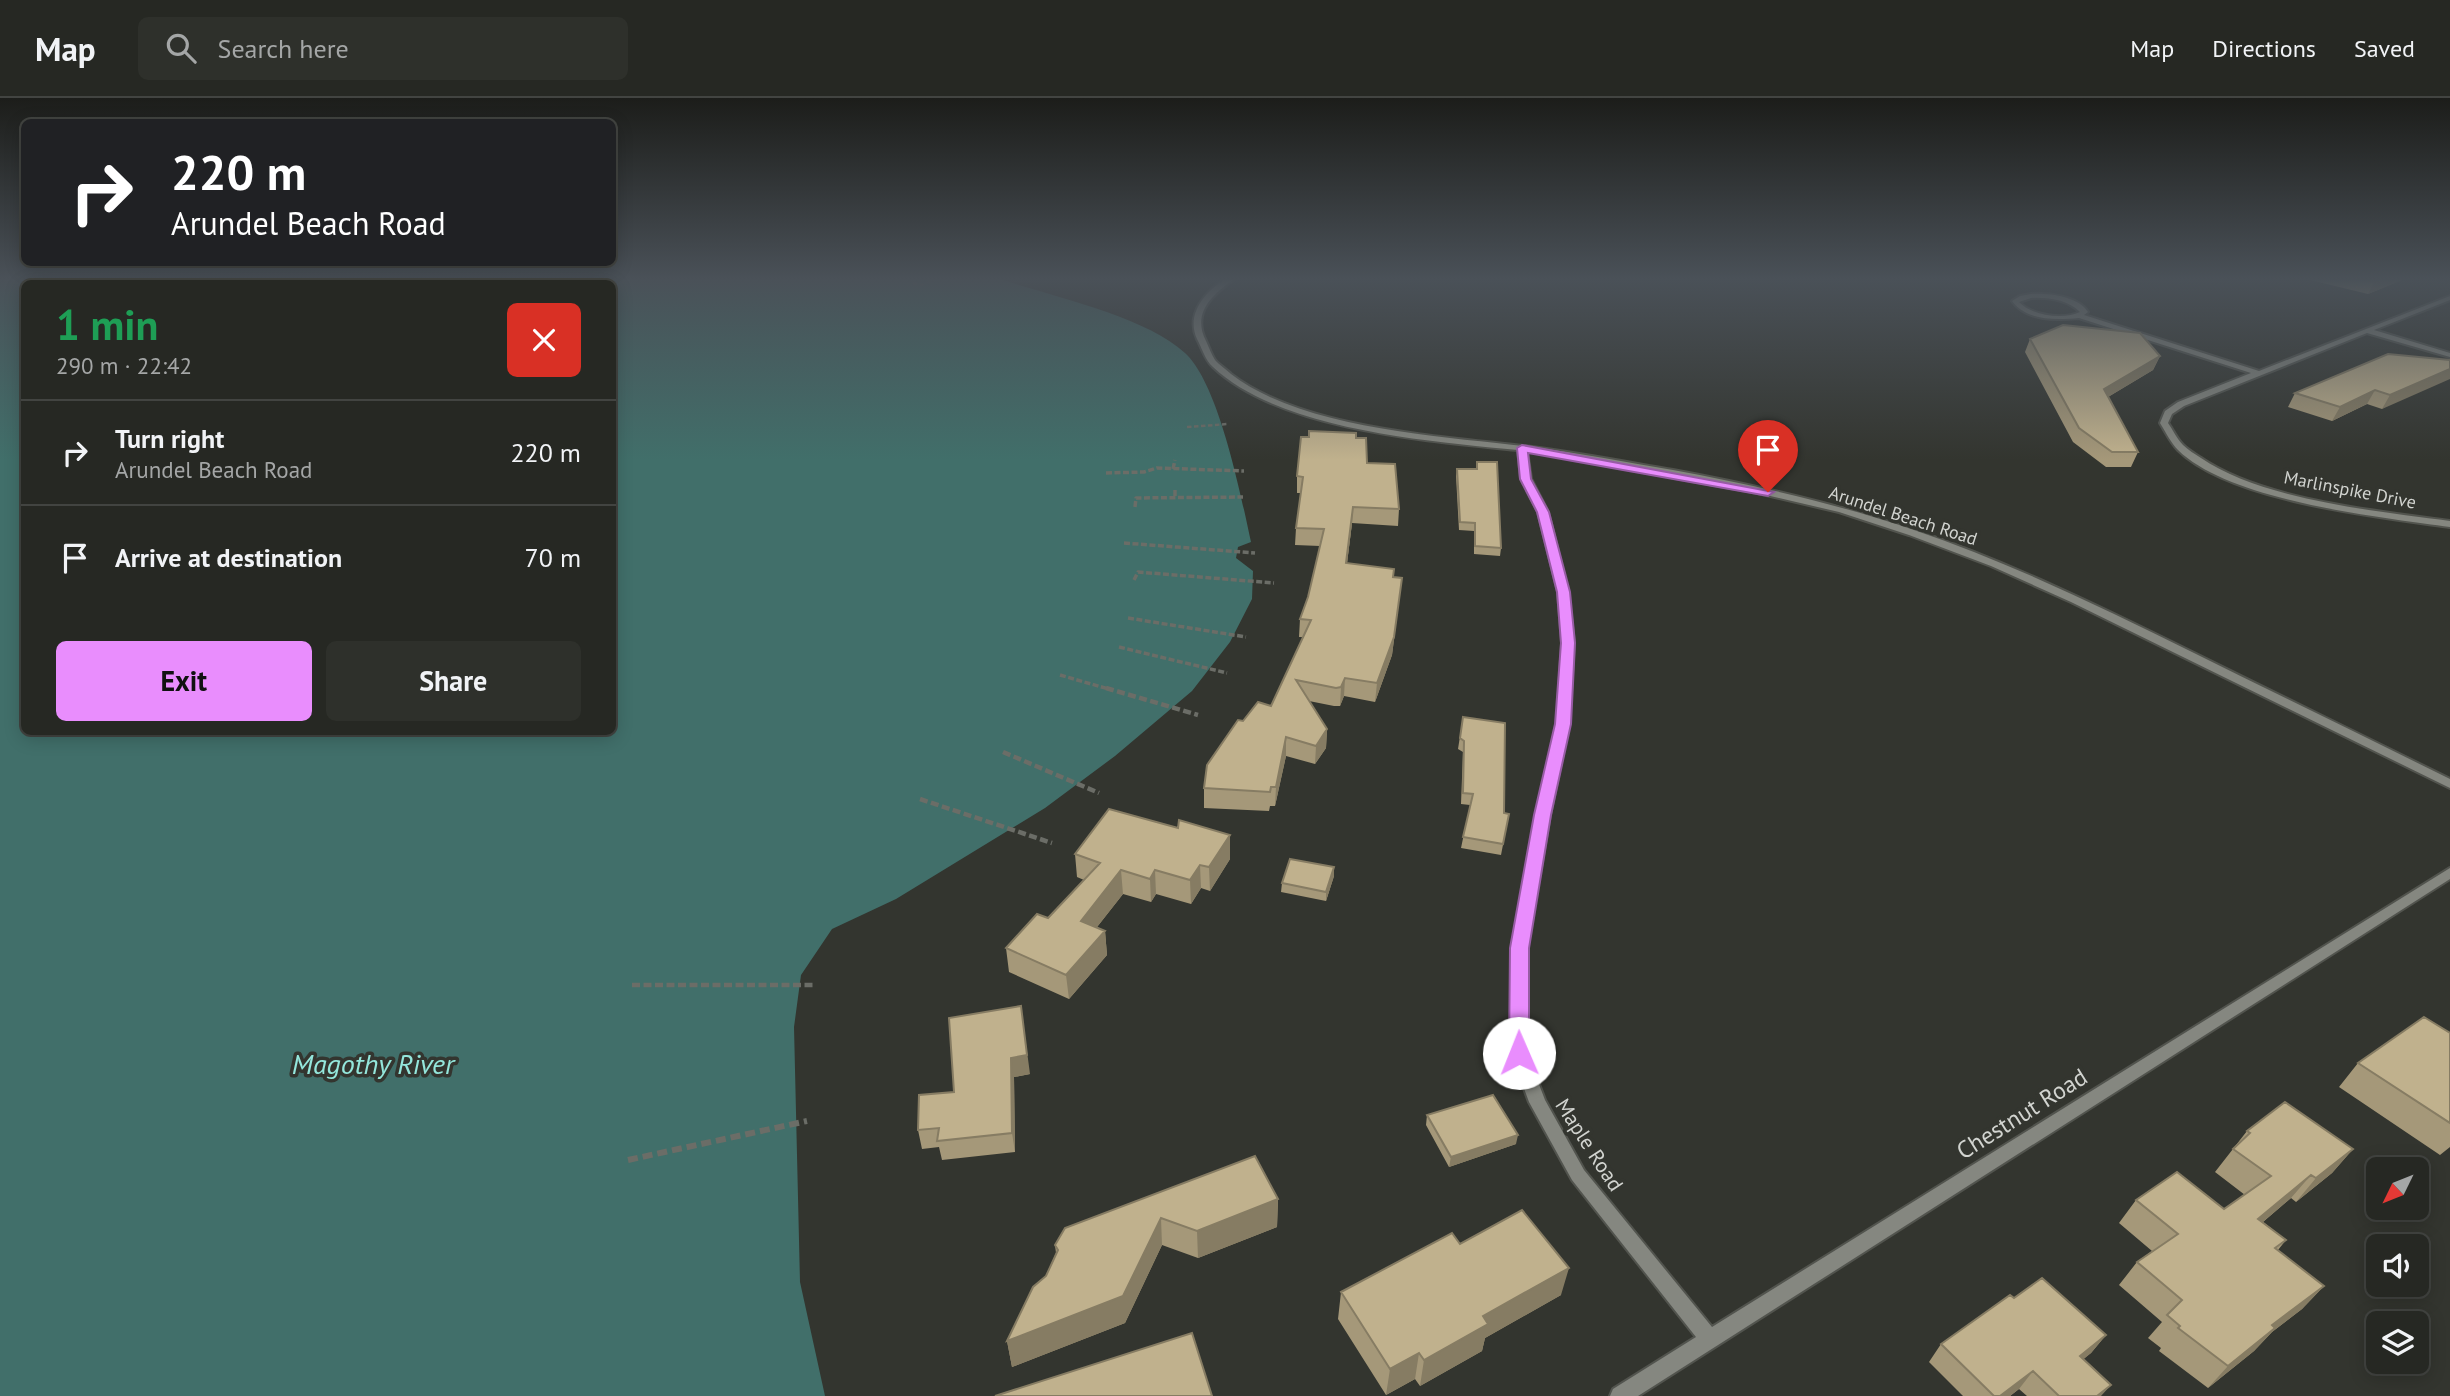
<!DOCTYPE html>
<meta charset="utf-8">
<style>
body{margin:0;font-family:"PT Sans",sans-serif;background:#2e302b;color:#f1f3f6;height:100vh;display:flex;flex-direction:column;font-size:26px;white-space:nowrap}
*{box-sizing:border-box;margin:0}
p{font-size:23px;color:#a4a6a6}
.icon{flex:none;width:38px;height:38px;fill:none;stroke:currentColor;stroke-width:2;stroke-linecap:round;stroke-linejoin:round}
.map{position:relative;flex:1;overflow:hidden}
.details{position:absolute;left:21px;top:182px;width:595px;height:455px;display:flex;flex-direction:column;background:#262823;border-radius:10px;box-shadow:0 4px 18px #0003,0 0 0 2px #424441}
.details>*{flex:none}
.hud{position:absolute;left:21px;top:21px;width:595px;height:147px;border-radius:10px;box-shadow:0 4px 18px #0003,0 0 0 2px #424441;background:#202124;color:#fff;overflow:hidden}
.needle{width:46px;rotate:227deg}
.controls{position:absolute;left:2366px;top:1059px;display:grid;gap:14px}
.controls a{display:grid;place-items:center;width:63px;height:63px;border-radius:10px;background:#262823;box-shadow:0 4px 18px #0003,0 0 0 2px #424441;font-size:35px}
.pin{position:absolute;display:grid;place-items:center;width:60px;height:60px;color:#fff;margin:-72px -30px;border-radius:50% 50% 50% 0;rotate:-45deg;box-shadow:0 0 7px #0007}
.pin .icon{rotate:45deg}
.me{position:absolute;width:77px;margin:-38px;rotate:359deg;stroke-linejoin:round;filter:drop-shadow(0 0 5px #0008)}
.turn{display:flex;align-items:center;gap:24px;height:147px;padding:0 35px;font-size:32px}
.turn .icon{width:91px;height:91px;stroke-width:2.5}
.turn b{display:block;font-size:49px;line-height:60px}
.round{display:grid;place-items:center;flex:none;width:74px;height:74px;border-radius:10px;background:#2e302b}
.head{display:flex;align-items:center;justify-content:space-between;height:119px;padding:0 35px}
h1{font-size:42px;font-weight:700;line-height:52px;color:#1e9e55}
.cta{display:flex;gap:14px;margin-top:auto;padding:14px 35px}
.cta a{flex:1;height:80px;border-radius:10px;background:#e98dfd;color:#111;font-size:28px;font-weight:700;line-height:80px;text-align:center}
.cta a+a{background:#2e302b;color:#f1f3f6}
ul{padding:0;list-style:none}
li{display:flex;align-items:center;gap:21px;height:105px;padding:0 35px;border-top:2px solid #424441}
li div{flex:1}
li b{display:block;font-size:26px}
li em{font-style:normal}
header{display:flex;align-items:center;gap:42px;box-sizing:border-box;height:98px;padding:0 35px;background:#262823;border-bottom:2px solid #424441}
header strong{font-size:33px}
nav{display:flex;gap:38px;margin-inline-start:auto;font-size:24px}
.search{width:490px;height:63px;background:#2e302b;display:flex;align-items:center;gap:18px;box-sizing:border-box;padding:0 24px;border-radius:10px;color:#a4a6a6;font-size:26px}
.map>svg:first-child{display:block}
</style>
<header>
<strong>Map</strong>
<div class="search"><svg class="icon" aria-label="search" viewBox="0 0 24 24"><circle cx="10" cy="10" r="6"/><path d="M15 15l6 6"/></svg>Search here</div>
<nav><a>Map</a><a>Directions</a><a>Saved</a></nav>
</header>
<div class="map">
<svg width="2450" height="1298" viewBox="0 0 2450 1298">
<rect width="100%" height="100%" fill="#33352f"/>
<path fill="#416f6a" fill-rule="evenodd" d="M0 180H997C1050 198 1145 218 1185 255 1219 286 1241 398 1251 444L1238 449 1236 460 1253 473 1252 501 1230 544 1192 593 1115 658 1045 710 896 801 832 831 801 877 794 929 800 1184 825 1298H0ZM24 186H612V634H24Z"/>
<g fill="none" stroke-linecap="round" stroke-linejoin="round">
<g stroke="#52544e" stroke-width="4">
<path id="minor" d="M1227 180H1236C1214 195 1191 214 1206 243 1209 249 1211 256 1215 262 1219 267 1226 271 1231 276 1304 332 1442 338 1532 349 1579 355 1626 364 1673 372 1754 387 1835 405 1914 432 2011 465 2103 510 2194 555 2279 597 2365 639 2450 681V690L2071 504 1991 468 1909 437 1839 414 1753 394 1527 353 1531 381 1548 414 1568 494 1574 545 1569 626 1550 717 1527 850V955L1545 1002 1584 1072 1712 1229 2450 770V781L1638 1298H1610L1613 1291 1696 1239 1572 1082 1529 1004 1511 955 1513 850 1536 717 1557 626 1562 545 1558 494 1538 414 1521 381 1518 352C1428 343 1280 332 1213 269 1205 262 1202 250 1197 241 1185 215 1207 192 1227 180Z
M2031 196C2048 195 2078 198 2088 214L2084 217 2259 273 2450 198V202L2374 232 2450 255V259L2367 235 2184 308 2172 316 2168 325C2173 332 2177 341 2183 347 2188 352 2195 356 2201 360 2262 402 2376 413 2450 423V429C2378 419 2230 403 2178 352 2171 345 2165 333 2160 325L2165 313 2178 304 2251 275 2079 220C2055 222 2027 223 2012 203L2020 198ZM2031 200C2048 199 2068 202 2080 214 2064 222 2032 218 2019 204Z"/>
</g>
<path stroke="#6b6d67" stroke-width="2.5" stroke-dasharray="4.5 2.5" stroke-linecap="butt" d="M913 185 921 187 938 180
M1187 329 1228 326"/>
<path stroke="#6b6d67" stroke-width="3.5" stroke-dasharray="6 2.5" stroke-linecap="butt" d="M1173 371 1175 362
M1106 375 1144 374 1157 370 1244 373
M1175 392V400
M1135 409 1136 400 1243 399
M1124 445 1255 455
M1134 482 1138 474 1274 485
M1128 520 1246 539
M1119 549 1227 575
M1060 577 1112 592"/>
<path stroke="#6b6d67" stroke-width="4.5" stroke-dasharray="8 3.5" stroke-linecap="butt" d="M1106 590 1198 617
M1003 654 1099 695
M920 701 1052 745
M632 887H815"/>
<path stroke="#6b6d67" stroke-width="6" stroke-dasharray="10 5" stroke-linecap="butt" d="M628 1062 807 1023"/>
<use href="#minor" fill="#858780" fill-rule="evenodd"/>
</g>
<path fill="#a59879" d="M2302 180H2407L2368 196Z
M2030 241 2160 258 2153 272 2108 299 2138 354 2131 369H2106L2073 344 2025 254Z
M2450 262 2382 311 2367 306 2332 323 2288 309 2295 295Z
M1356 340 1367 365 1399 411 1398 428 1352 425 1347 465 1393 479 1402 480 1392 557 1375 604 1344 598 1340 608H1334L1309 603 1327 631 1326 650 1315 666 1286 658 1275 708H1270L1269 713 1204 710V690L1243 623 1271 608 1303 539H1299L1300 521 1308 499 1320 448 1295 447 1296 430 1301 395H1297V378Z
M1477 364 1501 450 1500 458 1474 456V433L1459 432 1456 378 1457 371H1476Z
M1463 619 1504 715 1509 716 1501 757 1461 750 1470 707 1461 706 1463 654 1458 651Z
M1178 730 1230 737V761L1210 793 1201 790 1191 806 1156 796 1151 804 1123 796 1097 829 1105 833 1107 857 1069 901 1009 874 1006 850 1048 820 1084 782 1077 779 1075 756Z
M1334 769V778L1326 803 1281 794 1282 785Z
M949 920 1030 976 1014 979 1015 1054 942 1062 939 1049 922 1051 918 1032 954 994Z
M2450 935V1049L2440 1057 2339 989 2358 965Z
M1427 1017 1516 1046 1449 1069 1426 1027Z
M2247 1033 2353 1051 2332 1075 2296 1104 2291 1100 2263 1124 2286 1142 2278 1152 2324 1188 2302 1211 2272 1234 2254 1253 2208 1290 2159 1253 2161 1250 2148 1240 2162 1224 2119 1187 2137 1164 2152 1153 2119 1125 2136 1102 2224 1111 2245 1097 2215 1074Z
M1278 1101 1277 1129 1198 1160 1162 1147 1125 1225 1012 1269 1007 1243 1046 1178 1056 1155 1055 1147 1065 1130Z
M1460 1146 1561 1197 1485 1240 1482 1253 1420 1288 1415 1281 1386 1297 1338 1221 1341 1194Z
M2014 1200 2106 1237 2091 1255 2083 1261 2101 1298H2027L2019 1291 2010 1298H1963L1929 1264 1941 1246Z"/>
<path fill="#867c63" d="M2383 180H2407L2368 196 2374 184Z
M2160 258 2153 272 2098 305 2104 291Z
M2450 271V281L2382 311 2390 297Z
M2375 292 2367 306 2332 323 2340 309Z
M1353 409 1352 425 1345 482 1346 465Z
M1402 480 1392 557 1375 604 1377 585Z
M1345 580 1344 598 1340 608 1341 589Z
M1327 631 1326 650 1315 666 1316 648Z
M1286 639V658L1275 708 1276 689Z
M1230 737V761L1210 793 1209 769Z
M1200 767 1201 790 1191 806 1190 782Z
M1334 769V778L1326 803V794Z
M1121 772 1123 796 1083 847 1081 823Z
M1155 772 1156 796 1151 804 1150 781Z
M1105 833 1107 857 1069 901 1066 877Z
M1021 908 1030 976 1014 979 1015 1054 1012 1035 1011 960Z
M1518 1037 1516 1046 1449 1069 1451 1059Z
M2353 1051 2332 1075 2296 1104 2316 1080Z
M2311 1077 2291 1100 2239 1144 2258 1121Z
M1278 1101 1277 1129 1198 1160 1197 1133Z
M1161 1120 1162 1147 1125 1225 1012 1269 1007 1243Z
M1569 1170 1561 1197 1485 1240 1482 1253 1420 1288 1424 1262 1483 1218Z
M2324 1188 2302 1211 2272 1234 2254 1253 2208 1290 2228 1268 2272 1227Z
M2106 1237 2091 1255 2066 1276 2080 1258Z
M1419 1255 1415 1281 1386 1297 1390 1271Z
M2033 1273 2019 1291 2010 1298H2000Z
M2111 1287 2101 1298H2097Z"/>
<path fill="#c0b18d" stroke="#867c63" stroke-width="2" d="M2359 180H2383L2374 184Z
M2063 227 2140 235 2160 258 2104 291 2138 354H2112L2079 330 2030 241Z
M2388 256 2450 262V271L2390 297 2375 292 2340 309 2295 295Z
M1309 333 1356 335V340H1366L1367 365 1395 366 1399 411 1353 409 1346 465 1394 471 1393 479 1402 480 1394 539 1377 585 1345 580 1341 589 1336 590 1296 582 1327 631 1316 648 1286 639 1276 689H1271L1270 694 1204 690 1207 667 1238 622 1243 623 1258 604 1271 608 1311 522 1300 521 1308 499 1324 431 1296 430 1303 379 1297 378 1301 339H1309Z
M1477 364H1497L1501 450 1475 448V425L1460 424 1457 371H1477Z
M1463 619 1505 625 1504 715 1509 716 1503 746 1463 739 1473 696 1463 695 1464 643 1460 640Z
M1109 711 1178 730 1179 722 1230 737 1209 769 1200 767 1190 782 1155 772 1150 781 1121 772 1081 823 1105 833 1066 877 1006 850 1037 816 1048 820 1100 765 1075 756Z
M1290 761 1334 769 1326 794 1282 785Z
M1021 908 1027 957 1011 960 1012 1035 937 1043 939 1030 918 1032 919 997 954 994 949 920Z
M2424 919 2450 935V1025L2358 965Z
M1493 997 1518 1037 1451 1059 1427 1017Z
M2285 1004 2353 1051 2316 1080 2311 1077 2258 1121 2286 1142 2275 1150 2324 1188 2272 1227 2275 1230 2228 1268 2178 1230 2180 1228 2167 1217 2182 1202 2137 1164 2178 1136 2136 1102 2177 1074 2224 1111 2271 1078 2233 1051 2250 1035 2247 1033Z
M1255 1058 1278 1101 1197 1133 1161 1120 1123 1198 1007 1243 1033 1189 1046 1178 1058 1152 1055 1147 1065 1130Z
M1522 1112 1569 1170 1483 1218 1488 1226 1424 1262 1419 1255 1390 1271 1341 1194 1452 1135 1460 1146Z
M2042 1180 2106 1237 2080 1258 2111 1287 2097 1298H2059L2033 1273 2000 1298H1994L1941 1246 2010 1197 2014 1200Z
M1192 1235 1212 1298H995Z"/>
<linearGradient id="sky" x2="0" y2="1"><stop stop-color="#1c1d1a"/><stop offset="0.5" stop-color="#4a5158"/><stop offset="1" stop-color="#4a5158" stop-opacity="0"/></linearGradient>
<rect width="2450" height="362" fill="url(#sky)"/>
<path fill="#e98dfd" stroke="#975ca4" stroke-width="2" d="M1522 347 1774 394 1768 398 1528 355 1531 381 1549 414 1570 494 1575 545 1571 626 1551 717 1529 850V955L1526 961H1512L1509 955 1510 850 1534 717 1555 626 1561 545 1557 494 1537 414 1520 381 1517 350Z"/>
<g text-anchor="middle" stroke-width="7" stroke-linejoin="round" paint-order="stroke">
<g font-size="18" fill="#d2d4d0" stroke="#33352f">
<text transform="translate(2350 392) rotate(11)" y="6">Marlinspike Drive</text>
<text transform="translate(1903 418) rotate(18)" y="6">Arundel Beach Road</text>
</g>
<g font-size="21" fill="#d2d4d0" stroke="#33352f">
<text transform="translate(1589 1047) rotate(57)" y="7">Maple Road</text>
</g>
<g font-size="24" fill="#d2d4d0" stroke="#33352f">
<text transform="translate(2022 1016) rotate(-32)" y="8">Chestnut Road</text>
</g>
<g font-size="28" font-style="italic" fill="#94e7dc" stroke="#33352f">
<text x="373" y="976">Magothy River</text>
</g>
</g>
</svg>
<div class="controls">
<a><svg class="needle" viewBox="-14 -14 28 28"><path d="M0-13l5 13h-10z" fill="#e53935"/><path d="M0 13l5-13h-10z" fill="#a4a6a6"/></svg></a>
<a><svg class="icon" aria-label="sound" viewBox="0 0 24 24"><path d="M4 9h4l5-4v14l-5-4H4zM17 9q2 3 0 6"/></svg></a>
<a><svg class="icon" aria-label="layers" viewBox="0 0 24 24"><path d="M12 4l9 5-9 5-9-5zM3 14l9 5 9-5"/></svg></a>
</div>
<div class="pin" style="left:1768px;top:394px;background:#d93025"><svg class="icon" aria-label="arrive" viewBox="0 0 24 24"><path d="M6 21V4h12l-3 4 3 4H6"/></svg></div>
<svg class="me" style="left:1519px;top:955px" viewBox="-20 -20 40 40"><circle r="19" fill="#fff"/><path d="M0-13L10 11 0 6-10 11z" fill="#e98dfd"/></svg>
<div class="hud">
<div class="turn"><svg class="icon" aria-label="right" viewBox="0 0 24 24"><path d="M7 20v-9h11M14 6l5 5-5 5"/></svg><div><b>220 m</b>Arundel Beach Road</div></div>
</div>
<section class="details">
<div class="head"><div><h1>1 min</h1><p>290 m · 22:42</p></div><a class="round" style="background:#d93025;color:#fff"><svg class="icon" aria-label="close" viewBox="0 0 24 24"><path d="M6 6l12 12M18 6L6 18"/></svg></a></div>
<ul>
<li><svg class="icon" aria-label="right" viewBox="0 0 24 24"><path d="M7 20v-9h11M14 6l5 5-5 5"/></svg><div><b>Turn right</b><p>Arundel Beach Road</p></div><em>220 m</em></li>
<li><svg class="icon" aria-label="arrive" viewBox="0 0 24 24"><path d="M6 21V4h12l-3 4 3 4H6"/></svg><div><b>Arrive at destination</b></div><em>70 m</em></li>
</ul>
<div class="cta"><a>Exit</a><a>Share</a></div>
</section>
</div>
